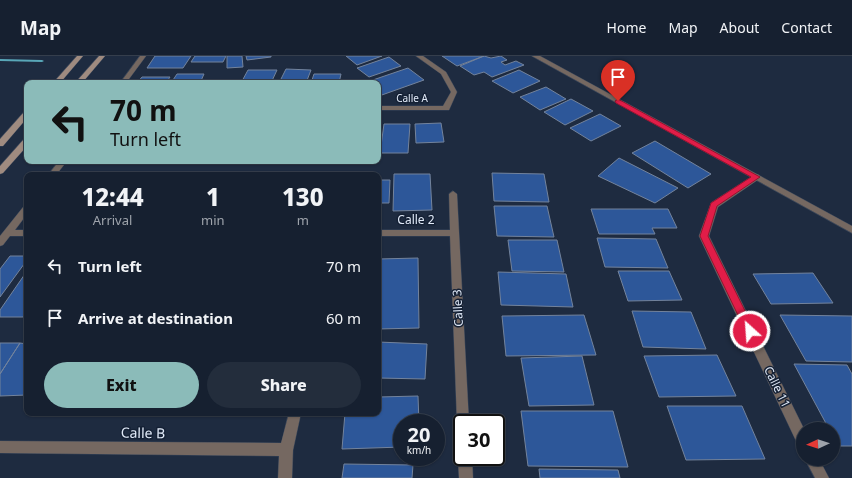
<!DOCTYPE html>
<style>
body{margin:0;font-family:"Noto Sans",sans-serif;background:#232d3c;color:#f1f3f6;height:100vh;display:flex;flex-direction:column;font-size:15px;white-space:nowrap}
*{box-sizing:border-box;margin:0}
p{font-size:13px;color:#9ea3ab}
.icon{flex:none;width:22px;height:22px;fill:none;stroke:currentColor;stroke-width:2;stroke-linecap:round;stroke-linejoin:round}
.map{position:relative;flex:1;overflow:hidden}
.panel{position:absolute;left:24px;top:116px;width:357px;height:244px;display:flex;flex-direction:column;background:#162030;border-radius:8px;box-shadow:0 1px 3px #0004,0 0 0 1px #353e4c}
.panel>*{flex:none}
.guide{position:absolute;left:24px;top:24px;width:357px;height:84px;border-radius:8px;box-shadow:0 1px 3px #0004,0 0 0 1px #353e4c;background:#8bbbb9;color:#111;overflow:hidden}
.needle{width:26px;rotate:267deg}
.fabs{position:absolute;left:796px;top:366px;display:grid;gap:8px}
.fabs a{display:grid;place-items:center;width:44px;height:44px;border-radius:50%;background:#162030;box-shadow:0 1px 3px #0004,0 0 0 1px #353e4c;font-size:20px}
.speed{position:absolute;left:393px;top:358px;display:flex;gap:8px;font-size:20px;font-weight:700;text-align:center}
.speed>*{display:grid;place-content:center;width:52px;height:52px;border-radius:50%;background:#162030;box-shadow:0 1px 3px #0004,0 0 0 1px #353e4c;line-height:1}
.speed small{font-size:10px;font-weight:400}
.speed .limit{border:2px solid #111;border-radius:6px;background:#fff;color:#111}
.pin{position:absolute;display:grid;place-items:center;width:34px;height:34px;color:#fff;margin:-41px -17px;border-radius:50% 50% 50% 0;rotate:-45deg;box-shadow:0 0 4px #0007}
.pin .icon{rotate:45deg}
.me{position:absolute;width:44px;margin:-22px;rotate:334deg;stroke-linejoin:round;filter:drop-shadow(0 0 3px #0008)}
.turn{display:flex;align-items:center;gap:14px;height:84px;padding:0 20px;font-size:18px}
.turn .icon{width:52px;height:52px;stroke-width:2.5}
.turn b{display:block;font-size:28px;line-height:34px}
.eta{display:flex;justify-content:space-evenly;align-items:center;height:68px;text-align:center}
.eta b{font-size:24px;font-weight:800;line-height:28px}
.button{display:flex;gap:8px;margin-top:auto;padding:8px 20px}
.button a{flex:1;height:46px;border-radius:24px;background:#8bbbb9;color:#111;font-size:16px;font-weight:800;line-height:46px;text-align:center}
.button a+a{background:#232d3c;color:#f1f3f6}
ul{padding:0;list-style:none}
li{display:flex;align-items:center;gap:12px;height:52px;padding:0 20px}
li div{flex:1}
li b{display:block;font-size:15px}
li em{font-style:normal}
header{display:flex;align-items:center;gap:24px;box-sizing:border-box;height:56px;padding:0 20px;background:#162030;border-bottom:1px solid #353e4c}
header strong{font-size:19px}
nav{display:flex;gap:22px;margin-inline-start:auto;font-size:14px}
.map>svg:first-child{display:block}
</style>
<header>
<strong>Map</strong>
<nav><a>Home</a><a>Map</a><a>About</a><a>Contact</a></nav>
</header>
<div class="map">
<svg width="852" height="422" viewBox="0 0 852 422">
<rect width="100%" height="100%" fill="#1e2b40"/>
<g fill="none" stroke-linecap="round" stroke-linejoin="round">
<path fill="#59a7b8" fill-rule="evenodd" d="M0 3 42 4 44 5 42 6 0 5Z"/>
</g>
<path fill="#2d5799" stroke="#73839c" d="M155 0H191L183 12H147Z
M195 0H226L223 6H191Z
M227 0H242L243 11 227 12Z
M246 0H271V1L247 4Z
M346 0H382L357 9Z
M442 0H484L457 10Z
M484 0 491 2 501 0 507 4 501 6 505 9 516 5 524 9 492 21 484 16 474 19 460 10Z
M389 1 401 10 369 21 357 12Z
M408 12 424 24 379 40 378 27H364Z
M286 13 311 14 306 27H279Z
M248 14H277L271 27H241Z
M519 14 540 25 513 37 492 25Z
M177 18H204L200 27H171Z
M314 18H341L339 27H311Z
M142 21H170L166 27H137Z
M208 25H234L233 27H207Z
M546 31 566 43 540 54 520 41Z
M571 43 593 55 565 69 544 56Z
M600 58 621 70 591 85 570 72Z
M441 67 444 86 416 87 415 68Z
M384 68H410L408 97H380Z
M655 85 711 118 688 132 632 97Z
M619 102 678 132 655 147 598 120Z
M235 116 275 117 274 119H234Z
M199 117H230V119H198Z
M279 117H314L313 119H278Z
M315 117H353V119H315Z
M492 117 544 118 549 146 494 145Z
M394 118H430L432 154 393 155Z
M378 124H390L389 147H378Z
M494 150H547L554 181 497 180Z
M591 153H668L677 172H652L655 178H599Z
M597 182 656 183 668 212 605 211Z
M508 184H557L564 216 512 215Z
M10 200H27V204L0 241V213Z
M418 202 419 272 378 273V203Z
M27 215V254L23 261H0V254Z
M618 215H669L682 244 628 245Z
M498 216 566 218 573 251 501 249Z
M813 217 833 247 771 248 753 218Z
M632 255 691 256 706 293 643 291Z
M584 259 596 299 506 300 502 260Z
M780 259 852 260V306L806 305Z
M378 286 427 288 425 323 378 322Z
M0 287H20L0 318Z
M20 287 27 288V339L0 340V318Z
M717 299 736 340 659 341 644 300Z
M582 300 594 349 529 350 521 302Z
M794 308 847 309 852 318V390H838L833 381V373H829Z
M418 340 419 367H402V391L342 393 345 357H378V341Z
M667 350H742L765 403 686 404Z
M521 355H613L628 411 528 410Z
M344 408 413 409 412 422H342Z
M539 413 618 414 620 422H540Z"/>
<g fill="none" stroke-linecap="round" stroke-linejoin="round">
<g stroke="#39465a" stroke-width="1">
<path id="minor" d="M140 0H146L126 27H120Z
M416 0H423L446 16 457 36 449 54H378V50H443L451 36 441 18Z
M59 105H67L56 119H48Z
M756 118 759 119V123L718 151 709 180 804 373H803V390L798 389 699 180 711 147Z
M453 135 457 138 469 367H462V373L459 371 457 367 450 180H378V174H450L449 138Z
M27 149V158L15 174H27V180H10L3 189 0 190V180L24 150Z
M289 357H301L293 394 292 422H278L279 400 0 397V385L281 387Z
M460 396H462V401H472L473 422H459L458 401Z
M805 403H819L829 422H815Z"/>
</g>
<g stroke="#39465a" stroke-width="1">
<path id="tertiary" d="M532 0H540L852 170V177Z"/>
</g>
<g stroke="#39465a" stroke-width="1">
<path id="secondary" d="M77 0H83L60 27H53Z
M99 0H105L82 27H75Z
M24 56H27V62L3 90H0V83Z
M24 83H27V90L3 117 0 118V110Z"/>
</g>
<use href="#minor" fill="#756861" fill-rule="evenodd"/>
<use href="#tertiary" fill="#756861" fill-rule="evenodd"/>
<use href="#secondary" fill="#9f8b80" fill-rule="evenodd"/>
</g>
<path fill="#e11d48" stroke="#92132f" d="M618 43 760 121 717 150 708 180 755 275 754 278H747L700 180 711 147 751 121 616 47 615 45Z"/>
<g text-anchor="middle" stroke-width="3" stroke-linejoin="round" paint-order="stroke">
<g font-size="10" fill="#e1eaf8" stroke="#152135">
<text x="412" y="46">Calle A</text>
</g>
<g font-size="12" fill="#e1eaf8" stroke="#152135">
<text x="416" y="168">Calle 2</text>
<text transform="translate(458 252) rotate(-93)" y="4">Calle 3</text>
<text transform="translate(777 331) rotate(64)" y="4">Calle 11</text>
</g>
<g font-size="14" fill="#e1eaf8" stroke="#152135">
<text transform="translate(143 377) rotate(1)" y="5">Calle B</text>
</g>
</g>
</svg>
<div class="fabs">
<a><svg class="needle" viewBox="-14 -14 28 28"><path d="M0-13l5 13h-10z" fill="#e53935"/><path d="M0 13l5-13h-10z" fill="#9ea3ab"/></svg></a>
</div>
<div class="speed"><div>20<small>km/h</small></div><div class="limit">30</div></div>
<div class="pin" style="left:618px;top:45px;background:#d93025"><svg class="icon" aria-label="arrive" viewBox="0 0 24 24"><path d="M6 21V4h12l-3 4 3 4H6"/></svg></div>
<svg class="me" style="left:750px;top:275px" viewBox="-20 -20 40 40"><circle r="17" fill="#e11d48" stroke="#fff" stroke-width="3"/><path d="M0-11L8 9 0 5-8 9z" fill="#fff"/></svg>
<div class="guide">
<div class="turn"><svg class="icon" aria-label="left" viewBox="0 0 24 24"><path d="M17 20v-9H6M10 6l-5 5 5 5"/></svg><div><b>70 m</b>Turn left</div></div>
</div>
<section class="panel">
<div class="eta">
<div><b>12:44</b><p>Arrival</p></div>
<div><b>1</b><p>min</p></div>
<div><b>130</b><p>m</p></div>
</div>
<ul>
<li><svg class="icon" aria-label="left" viewBox="0 0 24 24"><path d="M17 20v-9H6M10 6l-5 5 5 5"/></svg><div><b>Turn left</b></div><em>70 m</em></li>
<li><svg class="icon" aria-label="arrive" viewBox="0 0 24 24"><path d="M6 21V4h12l-3 4 3 4H6"/></svg><div><b>Arrive at destination</b></div><em>60 m</em></li>
</ul>
<div class="button"><a>Exit</a><a>Share</a></div>
</section>
</div>
